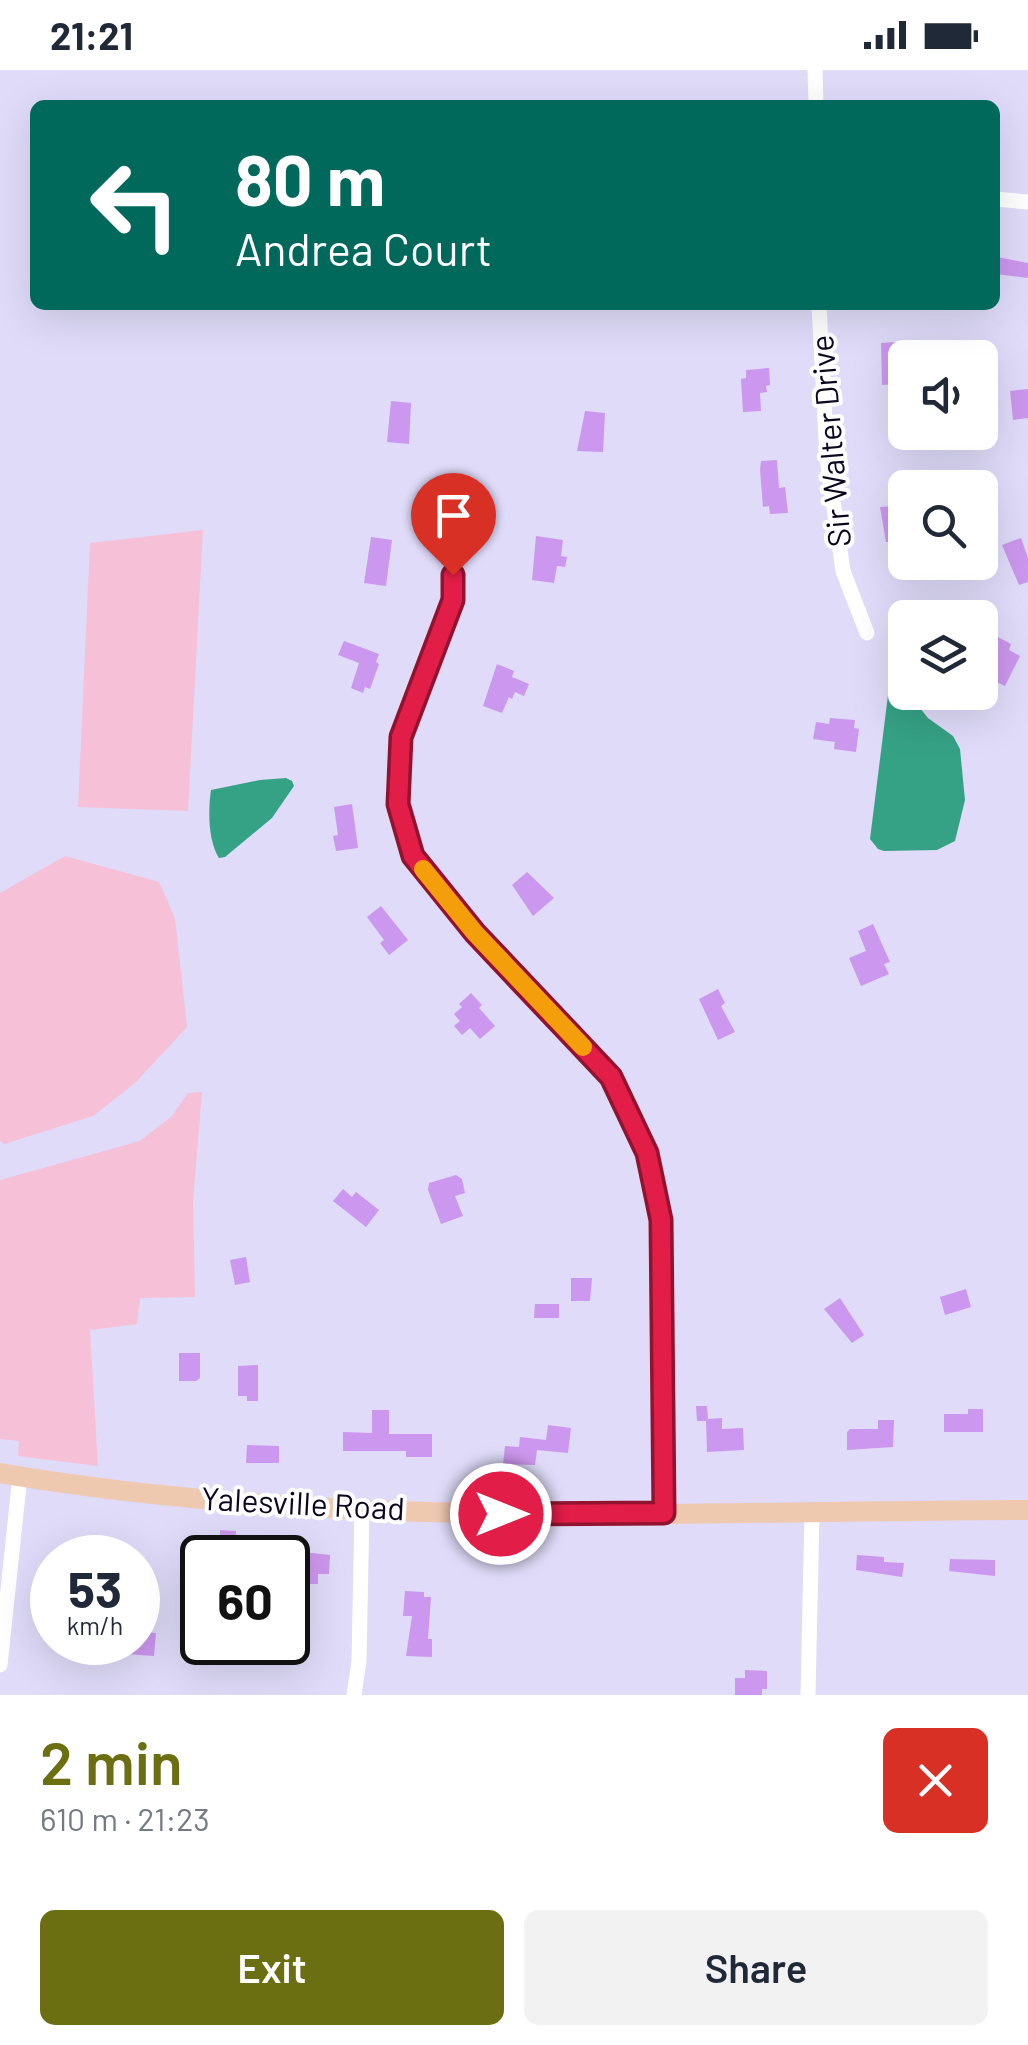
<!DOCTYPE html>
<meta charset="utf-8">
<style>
body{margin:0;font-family:Barlow,sans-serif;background:#f2f2f3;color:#1f2937;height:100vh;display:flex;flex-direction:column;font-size:38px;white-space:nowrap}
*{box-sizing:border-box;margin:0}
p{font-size:32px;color:#747a83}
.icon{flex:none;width:55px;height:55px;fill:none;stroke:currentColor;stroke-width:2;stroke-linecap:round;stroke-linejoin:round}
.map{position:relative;height:1625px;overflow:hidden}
.drawer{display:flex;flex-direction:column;background:#fff;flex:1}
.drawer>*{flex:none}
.hud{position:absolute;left:30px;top:30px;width:970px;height:210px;border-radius:15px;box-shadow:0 10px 40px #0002;background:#00695c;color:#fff;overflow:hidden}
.fabs{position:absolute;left:888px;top:270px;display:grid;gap:20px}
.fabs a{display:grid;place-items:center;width:110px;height:110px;border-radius:15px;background:#fff;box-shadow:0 10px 40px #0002;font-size:50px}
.speed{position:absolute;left:30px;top:1465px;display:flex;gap:20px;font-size:50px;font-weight:700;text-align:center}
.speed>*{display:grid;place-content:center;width:130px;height:130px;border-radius:50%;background:#fff;box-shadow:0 10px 40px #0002;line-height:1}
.speed small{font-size:25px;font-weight:400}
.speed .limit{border:5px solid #111;border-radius:15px;background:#fff;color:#111}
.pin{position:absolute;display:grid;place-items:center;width:85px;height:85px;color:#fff;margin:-102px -42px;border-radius:50% 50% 50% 0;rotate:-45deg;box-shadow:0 0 10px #0007}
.pin .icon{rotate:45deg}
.me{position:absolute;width:110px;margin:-55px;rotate:90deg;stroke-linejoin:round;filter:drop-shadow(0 0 8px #0008)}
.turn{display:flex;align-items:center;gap:35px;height:210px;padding:0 40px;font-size:45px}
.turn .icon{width:130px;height:130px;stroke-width:2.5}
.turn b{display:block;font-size:70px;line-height:85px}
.round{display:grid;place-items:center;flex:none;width:105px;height:105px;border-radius:15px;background:#f2f2f3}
.headline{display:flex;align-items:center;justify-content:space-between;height:170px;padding:0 40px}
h1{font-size:60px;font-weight:600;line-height:75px;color:#6b6e11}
.primary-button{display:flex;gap:20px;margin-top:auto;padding:20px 40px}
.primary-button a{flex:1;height:115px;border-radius:15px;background:#6b6e11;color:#fff;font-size:40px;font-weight:600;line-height:115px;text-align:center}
.primary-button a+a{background:#f2f2f3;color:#1f2937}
.status{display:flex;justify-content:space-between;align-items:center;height:70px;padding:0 50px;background:#fff;direction:ltr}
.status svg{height:28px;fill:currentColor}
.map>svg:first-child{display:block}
</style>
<div class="status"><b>21:21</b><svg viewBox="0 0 49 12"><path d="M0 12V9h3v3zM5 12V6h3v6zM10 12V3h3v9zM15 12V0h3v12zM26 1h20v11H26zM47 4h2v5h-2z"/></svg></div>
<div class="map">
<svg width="1028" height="1625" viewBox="0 0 1028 1625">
<rect width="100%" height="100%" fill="#dfdbf9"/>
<path fill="#f6c0d7" d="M203 460 188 741 78 737 90 473Z
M65 786 159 812 175 848 187 957 135 1013 93 1046 4 1074 0 1071V823Z
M202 1022 193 1131 195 1227 140 1228 137 1254 90 1260 98 1396 18 1386 19 1371 0 1369V1110L140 1071 172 1046 188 1023Z"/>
<path fill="#36a285" d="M889 617H903L928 648 953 666 960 679 965 730 955 771 937 780 884 781 878 779 870 769Z
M286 708 292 711 294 716 272 748 225 787 219 788C208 770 208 741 211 720L260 710Z"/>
<path fill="#cc97ee" d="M997 187 1028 193V208L995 204Z
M896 272 898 314 882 315 881 273Z
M769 298 770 315 766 316 767 322 760 323 761 341 743 342 741 309 746 308V300Z
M1028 319V348L1013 350 1010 321Z
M391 331 411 333 409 374 387 372Z
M585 341 605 343 603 382 577 381Z
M777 390 779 418 785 417 788 443 770 444 769 436 763 437 760 400 761 391Z
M895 436V444L905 443V467L903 472H886L880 437Z
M536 466 563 470 561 486 567 487 565 497 557 496 554 513 532 510Z
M371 467 392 470 386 516 364 513Z
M1021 468 1028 488V512L1019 515 1002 475Z
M996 566 1011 574 1009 580 1020 586 1005 616 986 607 993 589 986 585Z
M344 571 379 584 376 592 379 594 370 619 365 617 363 623 351 618 359 593 338 585Z
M497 594 514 601 512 607 529 614 524 626 515 622 512 629 509 627 502 643 483 636Z
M830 648 855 650 854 658 859 659 856 682 834 679 835 672 813 669 816 652 829 654Z
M352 734 358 778 336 781 333 766 338 765 334 737Z
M527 802 554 828 533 846 512 815Z
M381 836 408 870 389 885 380 873 384 870 367 847Z
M873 854 890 892 884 894 889 904 861 916 849 888 866 881 858 861Z
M718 919 725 933 721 936 735 962 718 970 699 929Z
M471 923 482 935 479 938 495 956 480 969 470 958 462 965 454 956 460 951 454 944 462 937 459 934Z
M456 1105 462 1109 465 1123 455 1126 463 1146 441 1154 428 1120 429 1113Z
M343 1119 352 1127 356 1122 379 1140 366 1157 333 1131Z
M246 1187 250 1212 235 1215 230 1190Z
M571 1208H592L590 1231H571Z
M966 1219 971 1237 945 1245 940 1227Z
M840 1228 864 1265 852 1273 824 1239Z
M535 1234H559V1248H534Z
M179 1283H200V1308L196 1311H179Z
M258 1295V1331H247V1326H238V1296Z
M696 1336H707L708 1349 722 1348V1359L743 1358 744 1380 707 1382 706 1351H697Z
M968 1339H983V1362H944V1344H968Z
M372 1340H389V1364H432V1387H406V1381H343V1362L372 1363Z
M878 1350H894L893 1377 847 1380V1362L850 1359H878Z
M548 1355 571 1358 568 1383 537 1380 535 1395 503 1394 505 1376 519 1377 520 1367 546 1370Z
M247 1375 279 1376V1393H246Z
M220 1460 236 1461 235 1485 207 1488 208 1469 220 1467Z
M303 1482 330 1485 329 1504H318V1514H302Z
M857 1485 884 1487V1492L904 1493 902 1507 856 1500Z
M950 1489 995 1490V1506L949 1501Z
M405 1521 424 1522V1527H431L428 1569H432V1587L406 1586 412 1546H403Z
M138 1561 156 1563 154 1586 125 1584 126 1572H138Z
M745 1600 767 1601V1619H762V1625H735V1608H745Z"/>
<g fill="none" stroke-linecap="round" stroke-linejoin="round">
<path stroke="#fff" stroke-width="15" d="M815 0 816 35
M995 129 1028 132
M819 235 827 388 843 501 867 563
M453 505V531L401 667 398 734 413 786 475 863 611 1007 647 1083 661 1150 664 1443
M0 1595 20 1406
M354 1625 359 1591 362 1439
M808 1625 812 1443"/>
<path stroke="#efc8b0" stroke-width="20" d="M0 1403C339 1461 685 1441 1028 1440"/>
</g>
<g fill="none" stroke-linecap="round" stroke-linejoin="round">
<g stroke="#92132f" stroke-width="25">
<path id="route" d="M453 505V530L401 667 398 734 413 786 475 863 611 1007 647 1083 661 1150 664 1443 501 1444"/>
</g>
<use href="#route" stroke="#e11d48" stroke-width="18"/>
<path stroke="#f59e0b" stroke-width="18" d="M423 799 475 863 583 977"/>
</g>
<g text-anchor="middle" stroke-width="8" stroke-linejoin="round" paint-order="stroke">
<g font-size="32" fill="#0c061f" stroke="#fff">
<text transform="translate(831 371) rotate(-95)" y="11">Sir Walter Drive</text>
<text transform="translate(303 1434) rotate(3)" y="11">Yalesville Road</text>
</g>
</g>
</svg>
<div class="fabs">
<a><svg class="icon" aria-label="sound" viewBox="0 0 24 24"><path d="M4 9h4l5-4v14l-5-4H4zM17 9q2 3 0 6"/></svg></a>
<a><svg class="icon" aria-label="search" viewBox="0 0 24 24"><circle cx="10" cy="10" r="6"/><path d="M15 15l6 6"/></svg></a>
<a><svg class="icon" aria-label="layers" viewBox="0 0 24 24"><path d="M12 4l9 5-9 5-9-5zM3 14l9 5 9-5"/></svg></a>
</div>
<div class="speed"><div>53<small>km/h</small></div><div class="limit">60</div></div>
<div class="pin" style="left:453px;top:505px;background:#d93025"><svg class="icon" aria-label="arrive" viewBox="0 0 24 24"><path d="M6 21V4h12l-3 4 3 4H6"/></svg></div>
<svg class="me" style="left:501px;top:1444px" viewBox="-20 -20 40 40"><circle r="17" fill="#e11d48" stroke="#fff" stroke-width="3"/><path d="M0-11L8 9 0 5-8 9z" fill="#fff"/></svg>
<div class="hud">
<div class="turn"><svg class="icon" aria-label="left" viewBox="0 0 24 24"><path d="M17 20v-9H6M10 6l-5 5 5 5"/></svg><div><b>80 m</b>Andrea Court</div></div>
</div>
</div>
<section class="drawer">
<div class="headline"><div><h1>2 min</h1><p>610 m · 21:23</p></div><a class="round" style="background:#d93025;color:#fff"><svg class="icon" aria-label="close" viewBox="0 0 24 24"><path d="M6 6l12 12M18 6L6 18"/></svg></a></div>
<div class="primary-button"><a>Exit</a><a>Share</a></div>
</section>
